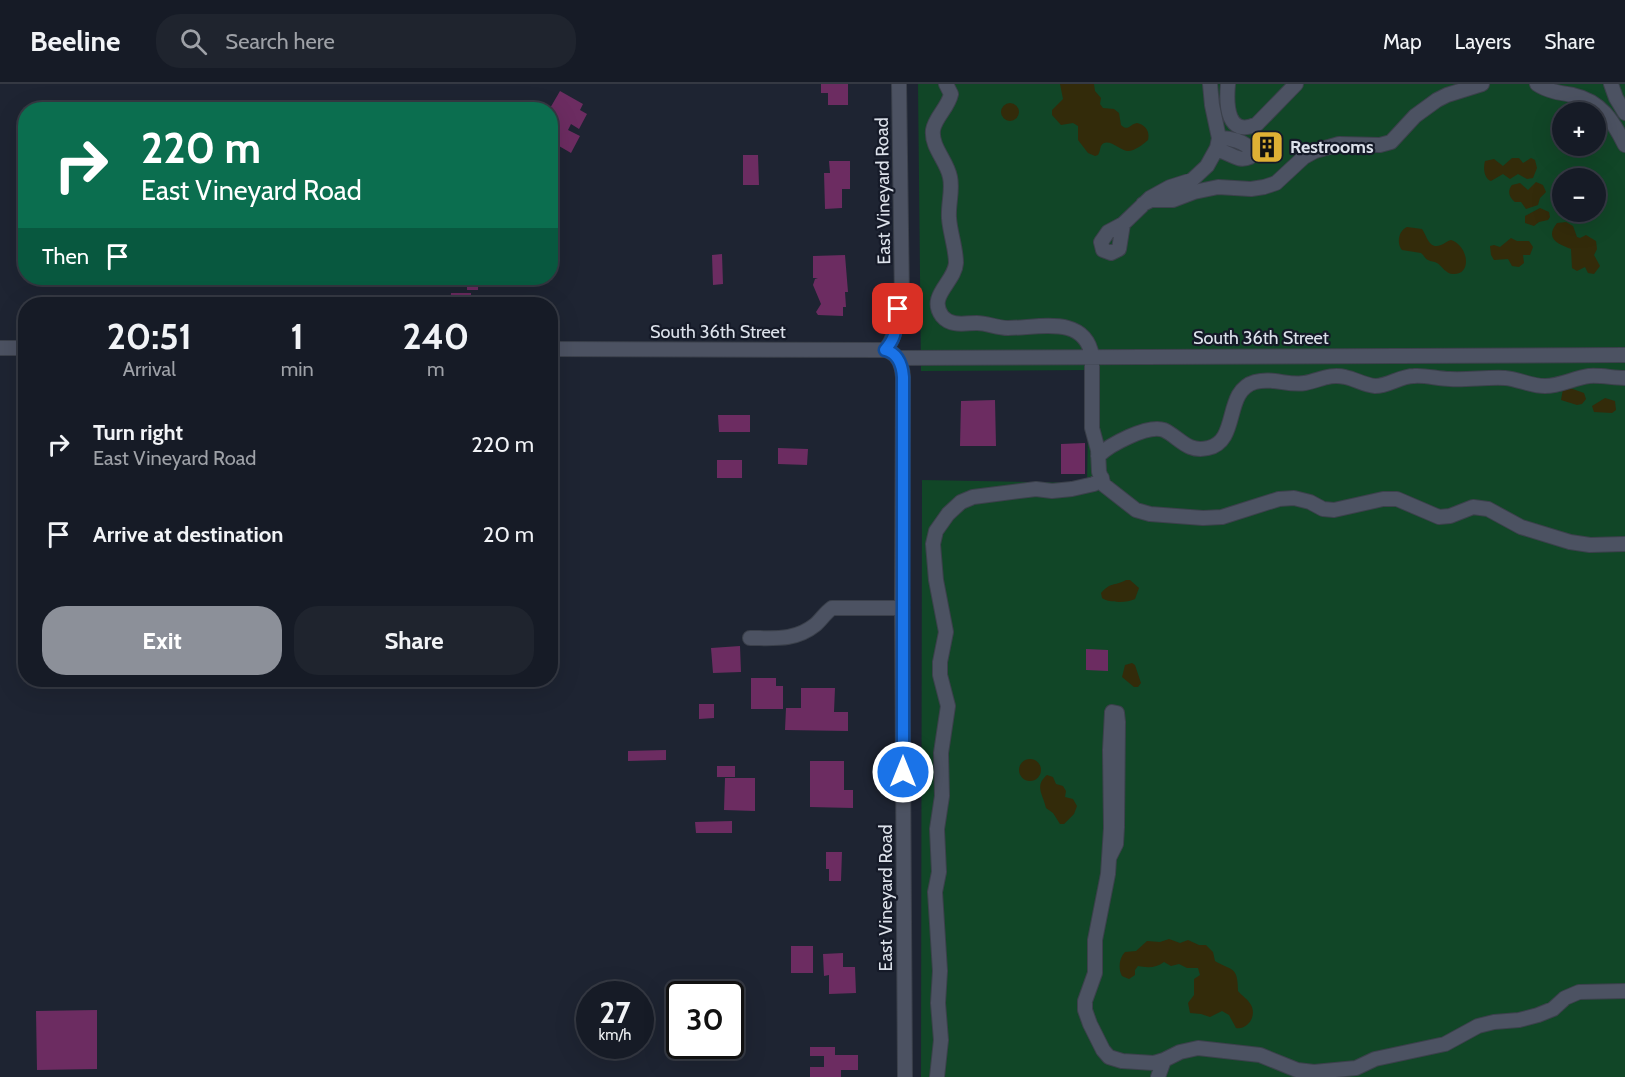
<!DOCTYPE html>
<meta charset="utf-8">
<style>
body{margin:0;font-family:Cabin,sans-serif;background:#1f242e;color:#f1f3f6;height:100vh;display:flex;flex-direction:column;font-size:22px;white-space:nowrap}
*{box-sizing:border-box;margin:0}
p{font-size:20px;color:#9ea1a7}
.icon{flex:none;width:33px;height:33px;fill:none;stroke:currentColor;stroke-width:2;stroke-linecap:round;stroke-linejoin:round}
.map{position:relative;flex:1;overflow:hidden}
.sheet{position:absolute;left:18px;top:213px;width:540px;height:390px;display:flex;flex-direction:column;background:#161b26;border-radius:24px;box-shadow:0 6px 24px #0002,0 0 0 2px #353943}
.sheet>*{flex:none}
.guide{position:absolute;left:18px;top:18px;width:540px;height:183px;border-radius:24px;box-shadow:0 6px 24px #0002,0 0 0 2px #353943;background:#0b6e4f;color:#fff;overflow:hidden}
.controls{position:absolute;left:1552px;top:18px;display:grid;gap:12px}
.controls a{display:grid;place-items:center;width:54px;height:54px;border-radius:50%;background:#161b26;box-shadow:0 6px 24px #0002,0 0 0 2px #353943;font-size:30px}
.speed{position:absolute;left:576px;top:897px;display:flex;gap:12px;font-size:30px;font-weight:700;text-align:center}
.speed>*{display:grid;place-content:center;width:78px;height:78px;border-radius:50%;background:#161b26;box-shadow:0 6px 24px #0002,0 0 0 2px #353943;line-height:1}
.speed small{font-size:15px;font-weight:400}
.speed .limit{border:3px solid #111;border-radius:9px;background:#fff;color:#111}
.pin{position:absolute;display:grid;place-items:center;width:51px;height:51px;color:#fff;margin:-26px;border-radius:12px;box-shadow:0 3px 9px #0006}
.me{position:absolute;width:66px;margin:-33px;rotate:0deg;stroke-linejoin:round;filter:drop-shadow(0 0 4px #0008)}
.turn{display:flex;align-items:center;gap:21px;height:126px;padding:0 24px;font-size:27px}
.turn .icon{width:78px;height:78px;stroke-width:2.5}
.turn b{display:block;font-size:42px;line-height:51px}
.then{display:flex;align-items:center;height:57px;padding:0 24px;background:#0003;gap:12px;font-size:22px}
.eta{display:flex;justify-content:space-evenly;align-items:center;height:102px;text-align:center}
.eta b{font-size:36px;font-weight:800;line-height:42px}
.cta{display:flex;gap:12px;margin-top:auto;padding:12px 24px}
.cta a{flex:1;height:69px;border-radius:24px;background:#8c9099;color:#fff;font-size:24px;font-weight:800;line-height:69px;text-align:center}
.cta a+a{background:#1f242e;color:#f1f3f6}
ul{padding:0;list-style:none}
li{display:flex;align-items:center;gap:18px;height:90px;padding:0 24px}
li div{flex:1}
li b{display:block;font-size:22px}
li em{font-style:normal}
header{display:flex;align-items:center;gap:36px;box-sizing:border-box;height:84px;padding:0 30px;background:#161b26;border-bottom:2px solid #353943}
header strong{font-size:28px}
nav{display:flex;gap:33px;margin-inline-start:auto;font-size:21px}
.search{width:420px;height:54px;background:#1f242e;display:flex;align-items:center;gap:15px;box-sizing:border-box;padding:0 21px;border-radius:24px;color:#9ea1a7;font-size:22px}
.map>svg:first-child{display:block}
</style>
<header>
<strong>Beeline</strong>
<div class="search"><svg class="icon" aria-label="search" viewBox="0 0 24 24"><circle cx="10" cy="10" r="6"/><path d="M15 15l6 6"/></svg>Search here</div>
<nav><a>Map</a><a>Layers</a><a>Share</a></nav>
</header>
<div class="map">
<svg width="1625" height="993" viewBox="0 0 1625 993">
<rect width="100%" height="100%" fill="#1e2432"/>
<path fill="#114627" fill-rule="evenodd" d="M918 0H1625V993H921L922 396 1087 399 1089 286 921 287ZM1563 28H1596V62H1563ZM1563 94H1596V128H1563Z"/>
<path fill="#332b0a" d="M1060 0H1094L1095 7 1101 14 1100 20 1103 24 1114 25 1119 29 1121 41C1128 48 1130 40 1137 39 1146 41 1150 48 1148 56 1144 60 1133 68 1127 67 1121 67 1107 52 1101 62 1100 64 1100 68 1098 71L1095 72 1088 69 1078 56V42L1073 39 1061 41 1052 31V26L1063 15Z
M1001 28a9 9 0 1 1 18 0a9 9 0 1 1-18 0Z
M1512 74H1519L1523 79 1531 74 1535 76 1537 84 1533 94 1527 95 1518 90 1510 95 1503 90 1491 97C1484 94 1483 84 1485 77L1494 75 1503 82Z
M1536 98 1543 101 1546 108 1540 114 1538 121 1526 125 1521 118H1515C1509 113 1507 107 1512 101L1520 99 1528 106Z
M1540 124 1549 128 1550 133 1548 136 1539 138 1534 142 1525 139V132Z
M1566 138 1573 142 1577 153 1580 154 1586 151 1596 157 1597 165 1594 171 1600 182 1594 190 1588 189 1585 183 1577 187 1572 184 1571 165C1559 160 1544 155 1557 139Z
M1407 143 1422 145C1427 152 1429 166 1441 161 1444 160 1447 157 1451 156 1468 161 1473 191 1453 190 1446 190 1442 182 1437 179 1434 177 1431 178 1428 176 1425 175 1424 171 1421 169L1402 166C1396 159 1399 146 1407 143Z
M1511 154 1517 157H1529L1533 163 1530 171H1523L1524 179 1519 183 1512 182 1508 175 1494 176 1491 171 1490 162 1494 161 1500 163Z
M1570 304 1584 309 1586 315 1582 320 1577 321 1561 316 1563 305Z
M1605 314 1615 317 1616 326 1612 329 1594 328 1592 322Z
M1126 496H1130L1139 504 1135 515C1127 519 1109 519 1102 514L1101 509C1112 497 1113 503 1126 496Z
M1132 579 1135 581 1141 599 1138 603H1134L1122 593 1125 581Z
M1019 686a11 11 0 1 1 22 0a11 11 0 1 1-22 0Z
M1047 691 1053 693 1056 700 1063 702 1066 707 1065 713 1073 715 1077 722 1074 730 1064 740H1060L1053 729 1046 724C1043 710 1034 702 1047 691Z
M1169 855 1180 859 1188 856 1199 861H1206L1213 868 1215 877C1231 887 1238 881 1238 907 1242 912 1248 915 1251 921 1257 932 1248 946 1236 944L1229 931 1222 927 1210 933 1201 930 1190 929 1188 919 1194 911V895L1200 891 1198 884H1187L1179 880 1171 882 1164 878C1156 884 1148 884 1138 882L1135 886V891L1129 895 1122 892C1118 885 1119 874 1125 868L1136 867 1147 857 1160 858Z"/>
<path fill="#6c2c61" d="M821 0H848V21H828V9H821Z
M560 7 583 20 580 26 587 30 579 45 571 40 568 46 580 52 571 69 559 62 550 77V26H549Z
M1260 55 1276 57 1275 70 1258 68Z
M743 71H758L759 101H743Z
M829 77H850V105H842V124L825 125 824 89H830Z
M722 170 723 200 713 201 712 171Z
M845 171 848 208H845L846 223H843V232L818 231 816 228 821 220 813 201 815 195 818 194H813V172Z
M467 194H478V206H467Z
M451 209H471V220H450Z
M995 316 996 362H960L961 317Z
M718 331H750V348H719Z
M1085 359V390H1061V360Z
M778 364 808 365 807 381 778 380Z
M717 376H742V394H717Z
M740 562 741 588 713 589 711 564Z
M1086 565 1108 566V587L1086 586Z
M751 594H776V602H783V625H751Z
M801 604H835L834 628H848V647L785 646 786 624H801Z
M699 620H714V634L699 635Z
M666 666V676L628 677V667Z
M810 677H844V706H853V724L810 723Z
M717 682H735V693H717Z
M725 694H755V727L724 726Z
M732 737V749H696L695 738Z
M826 768H842L841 797H829V785H826Z
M791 862H813V889H791Z
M843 869V883H855L856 909 829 910V891L824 892 823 870Z
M97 926V985L37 986 36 927Z
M810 963H835V971H858V986H841V993H810V983H824V972H810Z"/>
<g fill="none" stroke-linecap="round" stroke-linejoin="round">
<g stroke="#3b404b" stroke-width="16">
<path id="minor" d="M946 0 951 10C948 24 935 33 933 46 931 63 947 77 950 93 953 106 948 120 949 134 950 149 956 164 956 179 955 198 927 212 942 232 951 243 965 239 977 239 987 239 997 244 1008 244 1038 244 1085 230 1092 272V344L1098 366 1099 388 1104 401 1136 426 1150 430 1203 434 1222 433 1279 415 1294 414 1310 418 1323 425 1334 426 1383 415H1397L1439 433 1450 432 1473 423 1488 425 1521 443 1570 458 1590 461 1625 460
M1228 0C1226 21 1227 54 1257 40L1296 0
M1537 0C1547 7 1560 9 1573 11 1601 17 1613 37 1625 61
M1611 0 1616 14 1625 29
M1216 66C1229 67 1237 79 1250 73L1252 67C1245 57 1230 54 1219 54
M1143 120 1151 116H1173L1194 108 1218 103 1251 105 1264 103 1276 99 1304 73 1315 67 1339 60 1380 61 1391 58 1415 32 1437 16 1447 11 1482 0
M1123 140 1119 165 1111 169 1103 166 1101 158 1108 148 1123 140 1150 114 1170 103 1192 96 1207 82 1217 64 1219 54 1212 21 1210 0
M0 264H26
M550 265 885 266C898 269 902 280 903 293L902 524 905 993
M885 266C899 250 894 235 902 216L899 0
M897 274 1625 271
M1098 372C1109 361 1148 340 1164 346 1179 353 1187 369 1208 364 1240 357 1223 307 1255 298 1273 293 1288 302 1305 299 1318 297 1330 289 1345 293 1355 295 1364 301 1375 302 1389 302 1400 292 1414 292 1426 291 1438 295 1450 295 1468 296 1487 293 1505 294 1518 295 1531 302 1545 302 1560 302 1574 294 1589 292 1601 291 1613 294 1625 294
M750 554C774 554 795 557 815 541 821 536 825 529 832 524H902
M1109 774 1116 760 1117 743 1118 638 1117 629 1112 628 1110 666 1111 744 1108 790 1095 856V889L1085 917V926L1090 940 1103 966 1109 973 1122 977 1154 979 1164 976 1180 968 1198 964 1260 971 1297 986 1314 988 1356 984 1375 975 1445 960 1478 942 1494 938 1519 936 1538 931 1553 925 1565 914 1579 908 1625 907
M937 993 941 956 938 919 940 887 935 808 939 788 937 745 942 712 941 669 948 622 940 591V578L946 548 936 496 933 460 936 447 948 430 961 418 973 413 1036 405 1052 407 1072 405 1094 400 1102 394
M1158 993 1164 976"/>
</g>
<use href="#minor" stroke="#4c5262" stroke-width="14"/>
</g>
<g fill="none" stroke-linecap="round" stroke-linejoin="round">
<g stroke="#114b97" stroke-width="15">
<path id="route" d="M898 225C895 243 898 251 885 266 898 269 902 280 903 293V688"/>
</g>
<use href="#route" stroke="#1a73e8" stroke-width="10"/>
</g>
<defs>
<g id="building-square" transform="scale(1.725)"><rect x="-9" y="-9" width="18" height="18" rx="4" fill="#dfb034" stroke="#151a28"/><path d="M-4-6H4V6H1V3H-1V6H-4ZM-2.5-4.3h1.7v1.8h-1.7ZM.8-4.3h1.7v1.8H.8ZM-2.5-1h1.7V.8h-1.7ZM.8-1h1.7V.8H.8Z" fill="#111"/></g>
</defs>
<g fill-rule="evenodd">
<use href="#building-square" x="1267" y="63"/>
</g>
<g text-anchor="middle" stroke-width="4.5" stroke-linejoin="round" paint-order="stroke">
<g font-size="18" font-weight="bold" fill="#dce1ea" stroke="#151a28" text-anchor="start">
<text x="1290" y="69">Restrooms</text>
</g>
<g font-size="18" fill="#dce1ea" stroke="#151a28">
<text transform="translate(883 107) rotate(-91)" y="6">East Vineyard Road</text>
<text x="718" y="254">South 36th Street</text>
<text x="1261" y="260">South 36th Street</text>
<text transform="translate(886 814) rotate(-90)" y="6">East Vineyard Road</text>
</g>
</g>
</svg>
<div class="controls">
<a>+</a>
<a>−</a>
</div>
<div class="speed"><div>27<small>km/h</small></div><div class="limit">30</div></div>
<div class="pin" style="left:898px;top:225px;background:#d93025"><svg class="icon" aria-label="arrive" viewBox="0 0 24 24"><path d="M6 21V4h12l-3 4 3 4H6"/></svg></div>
<svg class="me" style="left:903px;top:688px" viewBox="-20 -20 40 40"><circle r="17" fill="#1a73e8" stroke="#fff" stroke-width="3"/><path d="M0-11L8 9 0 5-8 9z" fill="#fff"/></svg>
<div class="guide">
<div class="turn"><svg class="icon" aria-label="right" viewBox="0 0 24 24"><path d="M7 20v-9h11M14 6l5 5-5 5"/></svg><div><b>220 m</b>East Vineyard Road</div></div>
<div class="then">Then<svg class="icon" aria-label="arrive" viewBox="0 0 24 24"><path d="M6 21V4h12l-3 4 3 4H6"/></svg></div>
</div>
<section class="sheet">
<div class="eta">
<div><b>20:51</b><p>Arrival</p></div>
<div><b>1</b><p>min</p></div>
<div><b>240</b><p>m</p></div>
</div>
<ul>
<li><svg class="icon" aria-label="right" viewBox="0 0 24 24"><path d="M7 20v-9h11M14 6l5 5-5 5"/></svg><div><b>Turn right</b><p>East Vineyard Road</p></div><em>220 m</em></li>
<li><svg class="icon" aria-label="arrive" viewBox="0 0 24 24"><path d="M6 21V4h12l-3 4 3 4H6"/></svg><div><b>Arrive at destination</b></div><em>20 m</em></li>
</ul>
<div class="cta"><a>Exit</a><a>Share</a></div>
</section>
</div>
